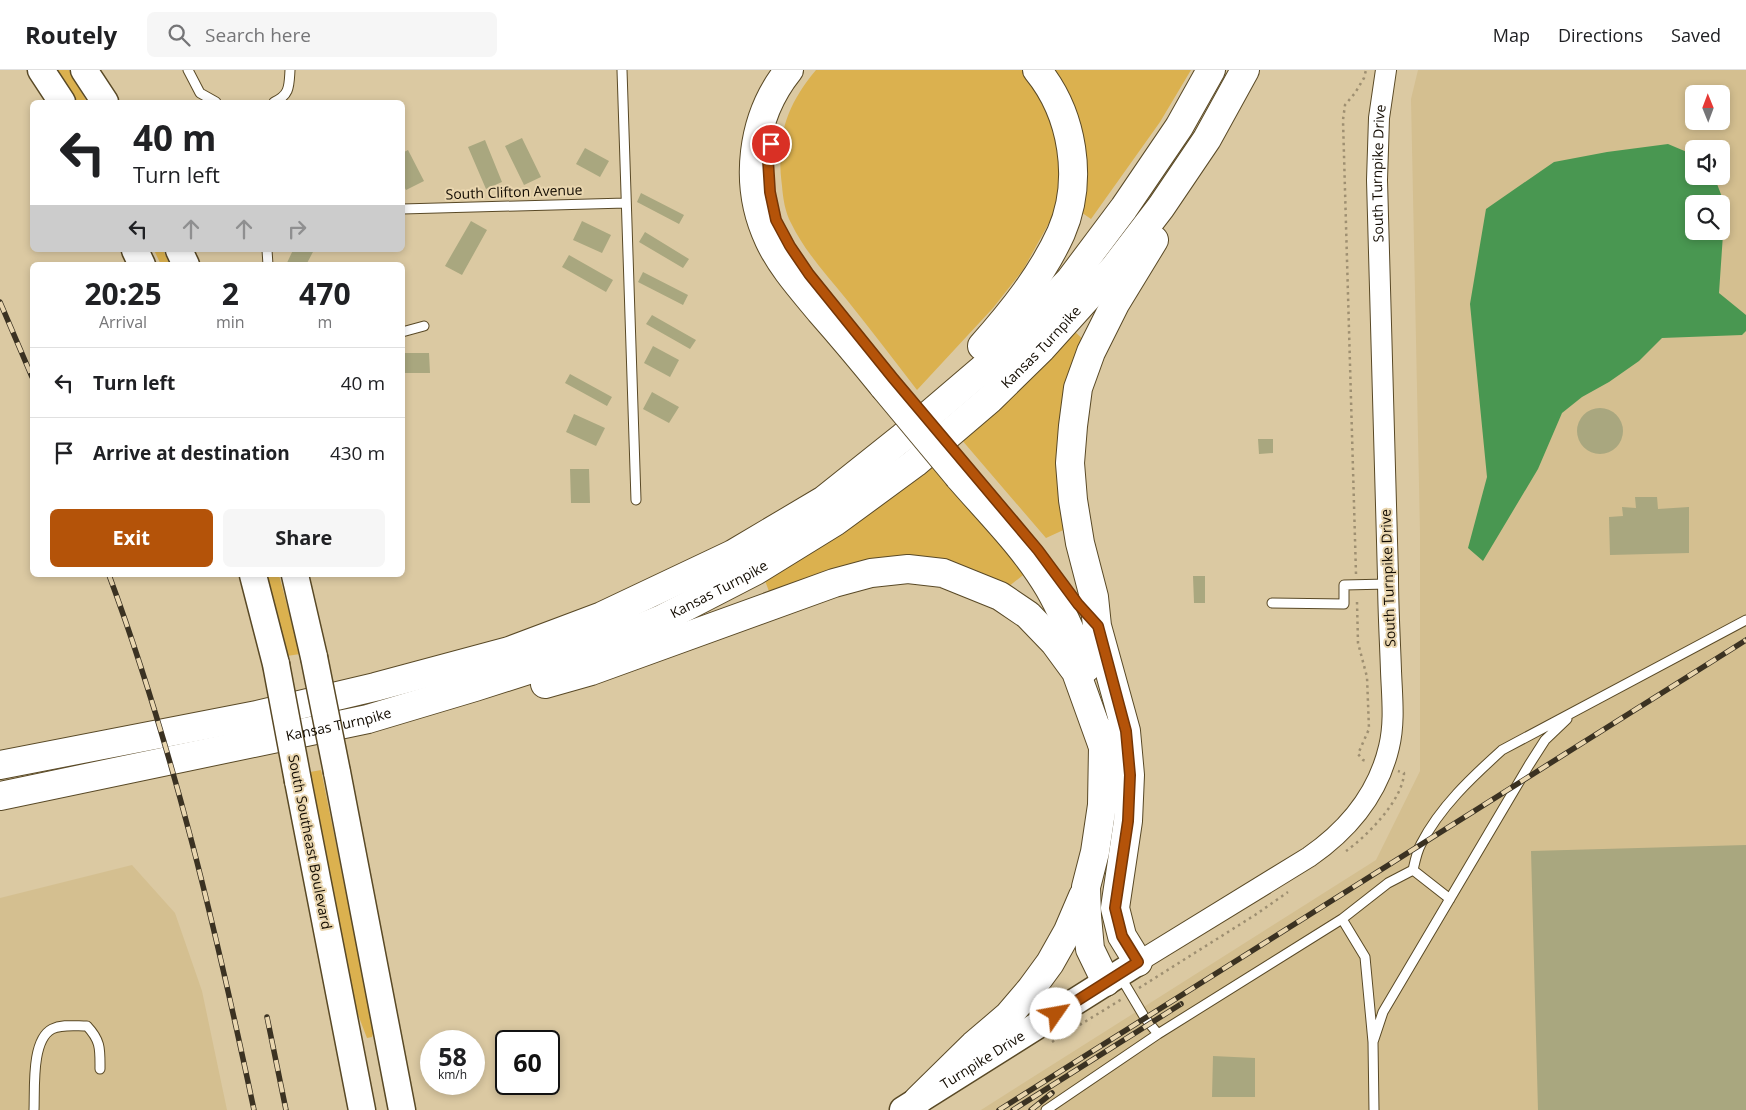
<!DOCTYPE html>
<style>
body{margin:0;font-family:"Open Sans",sans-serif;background:#f6f6f6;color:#202124;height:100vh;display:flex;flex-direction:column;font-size:19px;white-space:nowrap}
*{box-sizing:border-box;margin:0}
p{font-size:16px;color:#757577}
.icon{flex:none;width:28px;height:28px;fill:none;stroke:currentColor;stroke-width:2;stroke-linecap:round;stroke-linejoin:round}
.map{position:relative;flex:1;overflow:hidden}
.sheet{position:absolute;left:30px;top:192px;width:375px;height:315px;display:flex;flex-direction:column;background:#fff;border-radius:8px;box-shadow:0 2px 8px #0003}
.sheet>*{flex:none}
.guide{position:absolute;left:30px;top:30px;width:375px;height:152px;border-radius:8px;box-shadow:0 2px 8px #0003;background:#fff;color:#202124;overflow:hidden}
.needle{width:32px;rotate:359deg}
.buttons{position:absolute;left:1685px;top:15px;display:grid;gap:10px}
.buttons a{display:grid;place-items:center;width:45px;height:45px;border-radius:8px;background:#fff;box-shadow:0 2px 8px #0003;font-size:25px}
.speed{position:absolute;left:420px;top:960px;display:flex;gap:10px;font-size:25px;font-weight:700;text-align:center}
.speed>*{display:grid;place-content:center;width:65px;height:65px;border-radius:50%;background:#fff;box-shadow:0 2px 8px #0003;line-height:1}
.speed small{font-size:12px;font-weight:400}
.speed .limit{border:2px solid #111;border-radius:8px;background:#fff;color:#111}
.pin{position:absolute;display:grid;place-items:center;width:42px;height:42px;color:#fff;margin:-21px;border:2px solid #fff;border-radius:50%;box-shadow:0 1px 5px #0007}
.me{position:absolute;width:55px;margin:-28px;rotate:57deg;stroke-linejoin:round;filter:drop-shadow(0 0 4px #0008)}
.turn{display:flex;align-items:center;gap:18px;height:105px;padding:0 20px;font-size:22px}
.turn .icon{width:65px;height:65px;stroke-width:2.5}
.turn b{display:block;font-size:35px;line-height:42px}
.lanes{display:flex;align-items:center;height:48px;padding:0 20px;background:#0003;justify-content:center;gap:25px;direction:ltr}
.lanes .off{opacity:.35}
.eta{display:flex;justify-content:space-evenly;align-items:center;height:85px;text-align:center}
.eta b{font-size:30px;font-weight:700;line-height:35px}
.primary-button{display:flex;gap:10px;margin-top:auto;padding:10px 20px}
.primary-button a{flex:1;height:58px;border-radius:8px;background:#b45309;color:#fff;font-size:20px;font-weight:700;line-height:58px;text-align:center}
.primary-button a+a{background:#f6f6f6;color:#202124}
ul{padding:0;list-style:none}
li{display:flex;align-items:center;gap:15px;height:70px;padding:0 20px;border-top:1px solid #e0e0e0}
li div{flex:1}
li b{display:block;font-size:19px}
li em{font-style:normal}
header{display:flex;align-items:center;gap:30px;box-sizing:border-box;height:70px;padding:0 25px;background:#fff;border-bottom:1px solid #e0e0e0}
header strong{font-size:24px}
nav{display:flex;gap:28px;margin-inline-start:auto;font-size:18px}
.search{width:350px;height:45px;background:#f6f6f6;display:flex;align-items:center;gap:12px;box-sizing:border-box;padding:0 18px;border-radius:8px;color:#757577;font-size:19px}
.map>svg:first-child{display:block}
</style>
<header>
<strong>Routely</strong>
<div class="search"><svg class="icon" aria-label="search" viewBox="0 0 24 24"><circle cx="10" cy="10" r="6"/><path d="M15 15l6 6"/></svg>Search here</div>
<nav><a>Map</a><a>Directions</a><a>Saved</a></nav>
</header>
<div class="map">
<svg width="1746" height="1040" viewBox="0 0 1746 1040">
<rect width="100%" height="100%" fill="#dbc9a2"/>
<path fill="#d4bf90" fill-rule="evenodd" d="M1418 0H1746V1040H981L1376 790 1420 701V463L1411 29ZM1694 24H1721V51H1694ZM1694 79H1721V106H1694ZM1694 134H1721V161H1694Z
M132 795 175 843 202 921 227 1040H0V828Z"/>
<path fill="#dbb14f" d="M57 0H69L87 32H75Z
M816 0H1025L1055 51 1063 108 1055 142 1023 200 993 238 917 320C894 290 871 260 847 230 827 205 805 182 791 153 785 142 783 128 782 116 776 69 785 37 816 0Z
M1051 0H1191L1160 52 1091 149 1078 140Z
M154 180H163L170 195H161Z
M1074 261 1086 272 1070 457 1046 468 961 369Z
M938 388 1027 502 1008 517 975 500 950 492 770 524 764 508 855 454Z
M267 505H279L300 584 287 586Z
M321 700 374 960 372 967 367 968 357 942 327 802 310 702Z"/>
<path fill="#499751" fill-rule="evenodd" d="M1668 74 1694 85V106H1714L1725 135 1719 223 1746 245V261L1742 265 1662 268 1639 291 1609 312 1582 327 1562 343 1538 399 1483 491 1468 478 1487 407 1470 234 1486 139 1554 92 1607 82ZM1694 134H1721V161H1694Z"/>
<path fill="#a9a77f" d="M522 68 541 107 524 115 505 76Z
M485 70 502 112 486 119 468 77Z
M585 78 609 91 600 107 576 94Z
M408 80 424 111 406 120 402 113V83Z
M641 123 684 145 679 154 637 132Z
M471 151 487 160 462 205 445 196Z
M582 151 611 165 602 183 573 170Z
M645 162 689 189 683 198 639 172Z
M293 180H314L306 195H286Z
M569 185 613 210 606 222 562 197Z
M643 202 688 225 683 235 638 212Z
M652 245 696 270 690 279 646 254Z
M653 276 679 290 670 307 644 293Z
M402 283H429L430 303H402Z
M570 304 612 327 607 336 565 313Z
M652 322 679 337 669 353 643 339Z
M1577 361a23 23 0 1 1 46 0a23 23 0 1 1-46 0Z
M574 344 605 358 596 376 566 362Z
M1258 369H1273V383L1259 384Z
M570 399H589L590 433H571Z
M1635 427H1657L1658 439 1689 437V483L1610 485 1609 447 1623 446 1622 437 1636 438Z
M1193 506H1205V533H1194Z
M1746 775V1040H1538L1531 781Z
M1213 986 1255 988V1027H1212Z"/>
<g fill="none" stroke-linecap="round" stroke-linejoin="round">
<g stroke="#594926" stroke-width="11">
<path id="service" d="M188 0 200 23 216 32
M622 0 636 430
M274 32C290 25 289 16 290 0
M402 139 626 133
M267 180 268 195
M402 262 424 256
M1272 533 1344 534V515L1388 514
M1413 800 1450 829
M1342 849 1365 887 1373 972 1374 1040
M1120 906 1145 948 1158 964
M1373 972 1383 942 1529 695 1545 670 1567 649
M34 1040C35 1019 31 970 52 959 62 954 75 956 87 956 101 971 100 979 100 999
M1046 1040 1158 964 1342 849 1388 813 1413 800C1415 791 1417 781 1421 774 1440 737 1471 708 1502 680L1746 550"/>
</g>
<g stroke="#594926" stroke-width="22">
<g id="tertiary">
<path id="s1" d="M1138 892 1309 787C1348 760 1378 724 1389 677 1395 652 1392 627 1391 601 1390 570 1388 538 1388 507 1384 374 1380 242 1377 110L1379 48 1386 0"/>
</g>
</g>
<g stroke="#594926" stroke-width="29">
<g id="primary">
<path d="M41 0 62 32"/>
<path d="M84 0 105 32"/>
<path d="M135 180 142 195"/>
<path d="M179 180 186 195"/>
<path d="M253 505 276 594"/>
<path d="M295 505 314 587"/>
<path d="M337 702 402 1040"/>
<path d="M298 711 362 1040"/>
<path id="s2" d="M903 1040 1138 892"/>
</g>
</g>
<g stroke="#594926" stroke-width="30">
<g id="motorway">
<path d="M789 0C751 47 743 115 769 170 781 196 801 218 820 241 842 266 863 291 884 317"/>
<path d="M982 276C1012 242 1042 205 1061 163 1084 110 1073 44 1037 0"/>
<path d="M959 407C990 443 1025 477 1049 518 1064 544 1075 571 1086 598"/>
<path d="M545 614 591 601 834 513 871 503 908 499 943 503 1000 526 1028 545 1054 572 1076 602 1103 677"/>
<path d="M1099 660 1103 677 1102 735 1095 782 1086 817 1087 846 1090 879 1106 912"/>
<path d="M0 695 257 645 375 617 509 581 602 546 733 484 824 430 903 367 992 291 1070 210 1124 138 1179 57 1211 0"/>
<path id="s3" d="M0 726 368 649 475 617 572 586 662 549 755 501 836 451 915 393 990 329 1042 278 1115 197 1161 137 1207 69 1245 0"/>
<path d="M1138 892 1122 866 1115 838 1128 751 1130 705 1126 661 1097 556 1094 527 1080 473 1073 430 1070 393 1073 356 1078 318 1091 282 1115 234 1154 170"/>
<path d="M918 1030 974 975 1008 946 1031 919 1050 893 1068 861 1083 826"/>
</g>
</g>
<path stroke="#9e8f71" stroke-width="2.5" stroke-dasharray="2.5 4" stroke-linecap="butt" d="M1356 504 1343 50 1345 35 1355 23 1364 8 1366 0
M1357 532 1358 573 1367 607 1369 659 1358 684 1363 690 1366 691
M1346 781C1366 767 1403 730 1404 703L1398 701
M1139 918 1255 845 1288 822
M1052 972 1122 929"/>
<use href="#service" stroke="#fff" stroke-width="9"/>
<use href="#tertiary" stroke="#fff" stroke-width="20"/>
<use href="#primary" stroke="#fff" stroke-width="26"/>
<use href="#motorway" stroke="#fff" stroke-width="28"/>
<g stroke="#3b3222" stroke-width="5.5">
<path id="rail" d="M0 232 32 307
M109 505C173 678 216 860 254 1040
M267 947 286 1040
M999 1040 1746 570
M1013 1040 1181 934
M1031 1040 1052 1023"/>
</g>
<use href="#rail" stroke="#e9d6af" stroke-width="4" stroke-dasharray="11" stroke-linecap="butt"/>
<g stroke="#594926" stroke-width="29" stroke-linecap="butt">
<path id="primary-bridge" d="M314 587 337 702
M276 594 298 711"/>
</g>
<g stroke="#594926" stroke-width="30" stroke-linecap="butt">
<path id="motorway-bridge" d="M884 317 959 407"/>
</g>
<use href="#primary-bridge" stroke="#fff" stroke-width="26"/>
<use href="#motorway-bridge" stroke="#fff" stroke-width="28"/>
</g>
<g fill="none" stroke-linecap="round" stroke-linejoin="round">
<g stroke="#753606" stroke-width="12">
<path id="route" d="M771 74 768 90 770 122 776 150 790 176 809 204 893 308 1038 480 1078 534 1098 556 1126 661 1130 705 1128 751 1115 838 1122 866 1138 892 1056 944"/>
</g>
<use href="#route" stroke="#b45309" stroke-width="9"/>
</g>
<g text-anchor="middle" stroke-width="4" stroke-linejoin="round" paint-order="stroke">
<g font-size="14" fill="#120b01" stroke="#e9d6af">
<text dy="5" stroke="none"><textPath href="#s1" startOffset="914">South Turnpike Drive</textPath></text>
<text transform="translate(514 122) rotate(-2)" y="5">South Clifton Avenue</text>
<text dy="5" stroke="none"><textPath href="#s3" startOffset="1156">Kansas Turnpike</textPath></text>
<text transform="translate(1388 508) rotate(-92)" y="5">South Turnpike Drive</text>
<text dy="5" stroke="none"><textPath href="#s3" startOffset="751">Kansas Turnpike</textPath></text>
<text dy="5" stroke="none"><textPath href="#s3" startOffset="346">Kansas Turnpike</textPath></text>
<text transform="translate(310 772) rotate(79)" y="5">South Southeast Boulevard</text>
<text dy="5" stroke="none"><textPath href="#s2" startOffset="94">Turnpike Drive</textPath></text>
</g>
</g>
</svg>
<div class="buttons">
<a><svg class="needle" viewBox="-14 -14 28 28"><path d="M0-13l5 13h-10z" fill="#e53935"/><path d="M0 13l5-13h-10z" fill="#757577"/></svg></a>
<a><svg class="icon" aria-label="sound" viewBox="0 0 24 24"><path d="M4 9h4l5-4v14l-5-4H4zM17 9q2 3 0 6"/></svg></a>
<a><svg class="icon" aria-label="search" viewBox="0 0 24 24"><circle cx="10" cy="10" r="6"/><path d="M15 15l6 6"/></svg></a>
</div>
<div class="speed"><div>58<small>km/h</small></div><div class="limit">60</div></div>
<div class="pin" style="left:771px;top:74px;background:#d93025"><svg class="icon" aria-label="arrive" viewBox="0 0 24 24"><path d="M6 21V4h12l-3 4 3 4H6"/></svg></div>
<svg class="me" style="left:1056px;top:944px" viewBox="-20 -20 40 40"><circle r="19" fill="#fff"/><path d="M0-13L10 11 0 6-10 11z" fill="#b45309"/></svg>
<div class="guide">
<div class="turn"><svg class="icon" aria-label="left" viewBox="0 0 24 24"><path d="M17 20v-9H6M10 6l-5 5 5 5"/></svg><div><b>40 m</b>Turn left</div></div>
<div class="lanes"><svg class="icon" aria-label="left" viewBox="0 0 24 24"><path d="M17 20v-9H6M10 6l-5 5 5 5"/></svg><svg class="icon off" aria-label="ahead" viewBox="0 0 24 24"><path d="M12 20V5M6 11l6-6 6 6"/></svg><svg class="icon off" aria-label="ahead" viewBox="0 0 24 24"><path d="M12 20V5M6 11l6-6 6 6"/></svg><svg class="icon off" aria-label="right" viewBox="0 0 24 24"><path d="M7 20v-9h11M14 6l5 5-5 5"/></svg></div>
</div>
<section class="sheet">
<div class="eta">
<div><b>20:25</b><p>Arrival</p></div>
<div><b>2</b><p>min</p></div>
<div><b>470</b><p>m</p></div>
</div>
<ul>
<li><svg class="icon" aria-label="left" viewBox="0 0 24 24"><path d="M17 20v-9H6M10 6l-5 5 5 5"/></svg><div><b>Turn left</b></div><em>40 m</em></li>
<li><svg class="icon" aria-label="arrive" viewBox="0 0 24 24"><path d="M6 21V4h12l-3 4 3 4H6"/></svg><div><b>Arrive at destination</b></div><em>430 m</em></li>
</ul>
<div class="primary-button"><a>Exit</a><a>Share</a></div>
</section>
</div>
